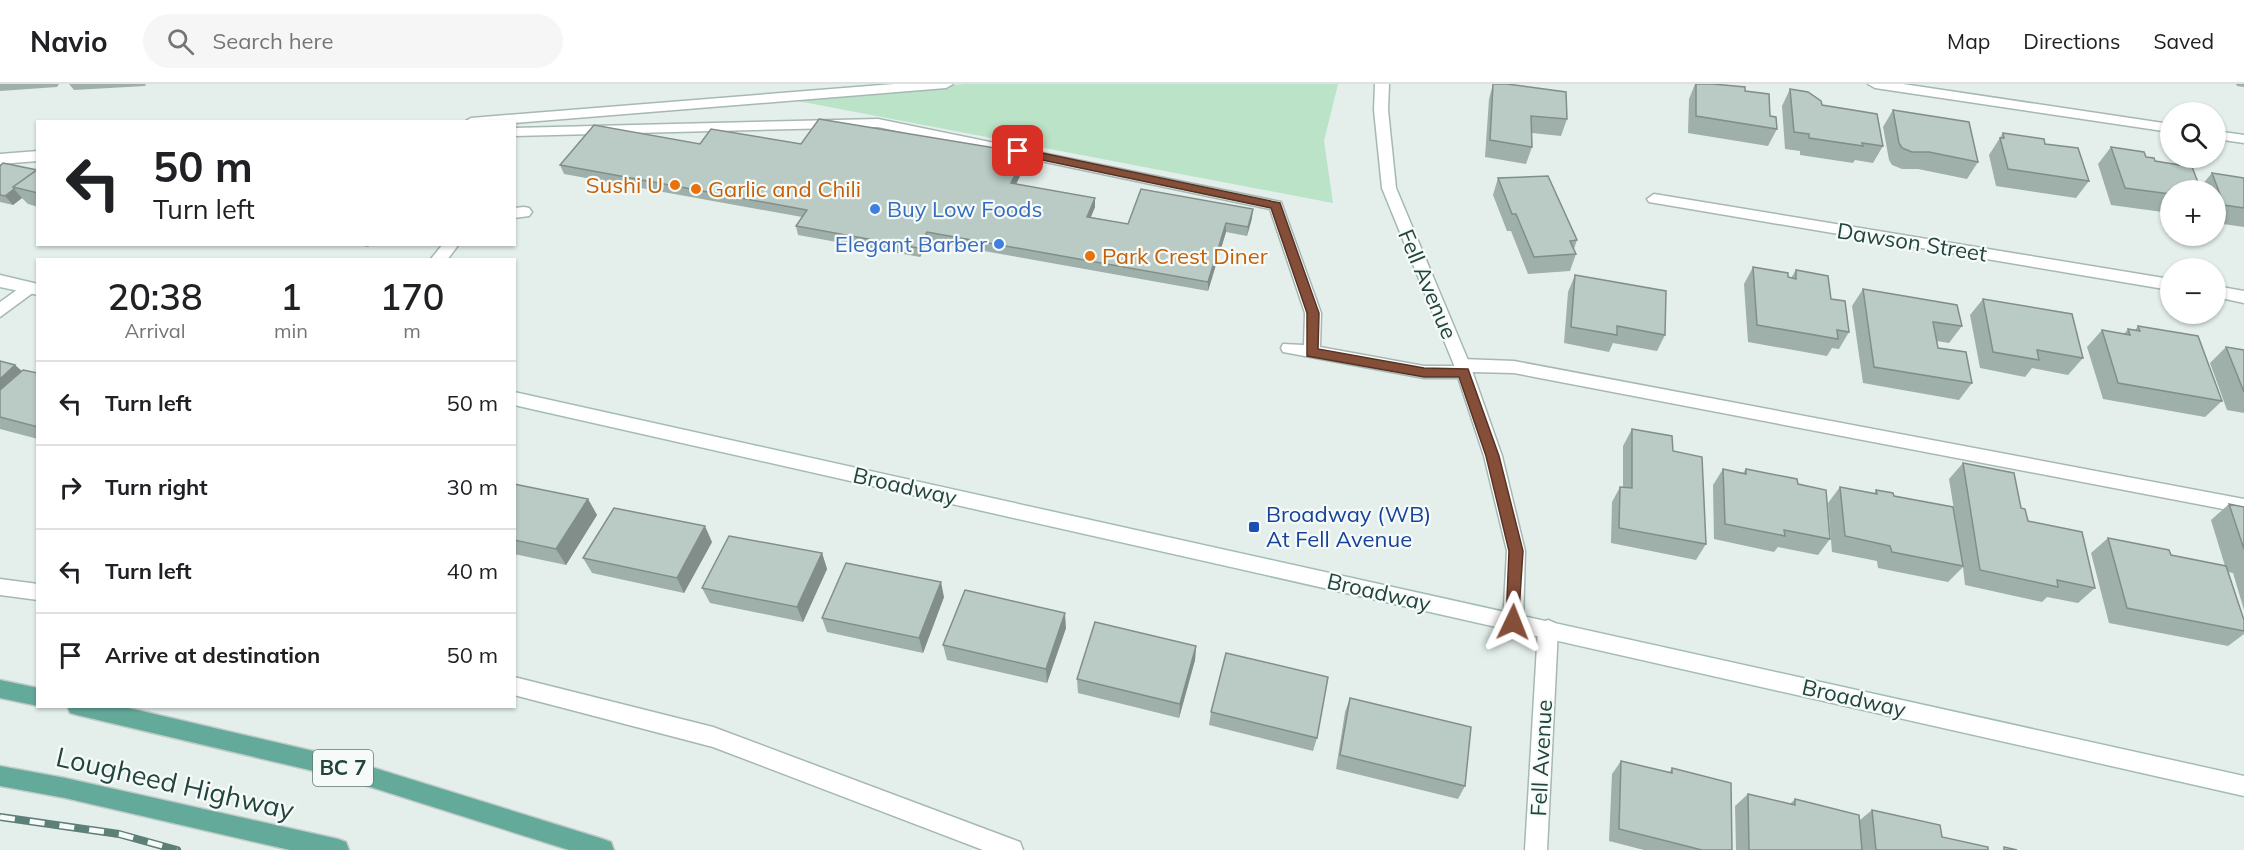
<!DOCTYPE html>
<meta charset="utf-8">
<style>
body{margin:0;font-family:Mulish,sans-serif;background:#f6f6f6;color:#202124;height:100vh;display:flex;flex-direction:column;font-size:22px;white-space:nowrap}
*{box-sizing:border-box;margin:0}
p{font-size:20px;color:#757577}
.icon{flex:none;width:33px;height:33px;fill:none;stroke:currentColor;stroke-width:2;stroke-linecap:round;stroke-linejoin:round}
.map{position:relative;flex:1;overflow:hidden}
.details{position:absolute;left:36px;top:174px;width:480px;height:450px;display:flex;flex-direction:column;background:#fff;border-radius:0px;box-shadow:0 2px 4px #0004}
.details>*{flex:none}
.top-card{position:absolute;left:36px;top:36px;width:480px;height:126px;border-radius:0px;box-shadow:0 2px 4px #0004;background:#fff;color:#202124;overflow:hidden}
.controls{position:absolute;left:2160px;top:18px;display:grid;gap:12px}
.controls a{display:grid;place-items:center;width:66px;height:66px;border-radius:50%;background:#fff;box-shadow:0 2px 4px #0004;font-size:30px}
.pin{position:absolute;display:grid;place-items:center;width:51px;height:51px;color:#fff;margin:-26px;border-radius:12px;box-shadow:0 3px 9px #0006}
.me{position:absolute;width:66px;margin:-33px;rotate:2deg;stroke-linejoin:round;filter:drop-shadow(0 0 4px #0008)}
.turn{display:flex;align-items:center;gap:21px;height:126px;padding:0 18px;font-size:27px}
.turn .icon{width:78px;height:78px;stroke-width:2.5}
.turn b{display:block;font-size:42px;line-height:51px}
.eta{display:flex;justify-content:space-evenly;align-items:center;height:102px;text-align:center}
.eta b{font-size:36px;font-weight:600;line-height:42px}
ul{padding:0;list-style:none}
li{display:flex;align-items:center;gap:18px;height:84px;padding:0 18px;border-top:2px solid #e0e0e0}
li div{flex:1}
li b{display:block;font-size:22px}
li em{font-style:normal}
header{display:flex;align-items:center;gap:36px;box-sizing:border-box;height:84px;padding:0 30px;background:#fff;border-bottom:2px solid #e0e0e0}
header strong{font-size:28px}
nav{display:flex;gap:33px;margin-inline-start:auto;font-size:21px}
.search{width:420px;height:54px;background:#f6f6f6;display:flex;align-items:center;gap:15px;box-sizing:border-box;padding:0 21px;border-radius:33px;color:#757577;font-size:22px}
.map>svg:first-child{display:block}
</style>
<header>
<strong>Navio</strong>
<div class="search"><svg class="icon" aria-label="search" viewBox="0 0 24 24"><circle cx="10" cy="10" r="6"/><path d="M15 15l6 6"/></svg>Search here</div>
<nav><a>Map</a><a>Directions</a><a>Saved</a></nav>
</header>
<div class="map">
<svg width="2244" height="766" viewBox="0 0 2244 766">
<rect width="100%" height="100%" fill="#e4efeb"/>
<path fill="#bbe3c8" d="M965 0H1338L1324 57 1333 119 782 14Z"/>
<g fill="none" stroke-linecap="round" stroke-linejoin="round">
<g stroke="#a6b8b3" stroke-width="3">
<path id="lane" d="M894 0H953L946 4 514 39 464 38 471 34Z
M1868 0H1903L2170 40V48L1875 4Z
M878 35 1281 118 1321 229 1320 263 1424 282H1454L1456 277 1462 275 1514 277 2244 415V429L1514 289 1472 288 1470 292 1464 294H1424L1283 268 1281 264 1283 260 1304 261 1305 229 1270 125 878 43 514 52V44Z
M2216 47 2244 51V59L2216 55Z
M38 67V77L0 80V70Z
M524 123 529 124 532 128 529 132 514 134V124Z
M443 160H459L447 176H430Z
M28 198 34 200 36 204 34 208 0 233V218Z
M0 495 38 500V516L0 511Z
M514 593 713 643 1012 755 1020 758 1023 766H983L713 663 514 611Z"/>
</g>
<g stroke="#a6b8b3" stroke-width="3">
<path id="street" d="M1375 0H1389L1388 26 1396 104 1470 281 1502 372 1525 467 1523 538 1520 544 1513 547 1506 544 1503 538 1507 467 1484 372 1454 281 1382 104 1374 26Z
M1654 110 2170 195V206L1649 118 1647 115Z
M2216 202 2244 207V219L2216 213Z
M1548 536 1555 539 1558 545 1547 766H1525L1538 545 1541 539Z"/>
</g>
<g stroke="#a1bdb4" stroke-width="3">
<path id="secondary" d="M0 191 38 200V211L0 203Z
M514 308 2244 692V712L514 321Z"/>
</g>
<g stroke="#c1cbc8" stroke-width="3">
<path id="primary" d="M0 596 38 604V622L0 614Z
M67 622H120L339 673 603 755 611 758 614 766H569L339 693 77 631 70 629Z
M0 682 65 694 338 755 346 758 349 766H290L65 714 0 702Z"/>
</g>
<use href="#lane" fill="#fff" fill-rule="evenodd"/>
<use href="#street" fill="#fff" fill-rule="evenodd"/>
<use href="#secondary" fill="#fff" fill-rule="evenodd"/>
<use href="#primary" fill="#64aa9b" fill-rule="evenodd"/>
<g stroke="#5c7f77" stroke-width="8">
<path id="rail" d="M0 733 119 750 177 766"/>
</g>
<use href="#rail" stroke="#f6fbf9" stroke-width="5" stroke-dasharray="15" stroke-linecap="butt"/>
</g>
<path fill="#9fafa9" d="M0 0H59L57 3 0 7Z
M69 0H146L145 2 74 6Z
M1493 0 1567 35 1561 52 1532 49V63L1526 80 1485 73 1489 15Z
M1695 0H1713L1745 7 1777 45 1768 62 1688 49 1689 15Z
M2236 0H2244V3L2237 2Z
M1790 5 1822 21 1883 62 1873 79 1855 76 1853 79 1800 71V67L1785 65 1782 22Z
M1893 26 1978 78 1967 95 1918 85H1902L1892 81 1889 76 1883 43Z
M2003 49 2045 60 2089 97 2076 114 1996 102 1989 71Z
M700 60H801L1027 78 1016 100 1095 123 1091 133 1128 140 1252 134 1247 152 1226 148 1208 207 928 157 920 173 798 151 796 142 802 133 564 90 560 81Z
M2111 63 2146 73 2200 103 2212 89 2244 94V143L2216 139V106H2170V129L2111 121 2098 80Z
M0 82 37 86 38 85V123L28 120 22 114 13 121 0 118Z
M1498 94 1577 156 1574 165 1576 170 1570 187 1528 190 1511 147H1507L1493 111Z
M355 160H371L368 163Z
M1753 183 1791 194 1796 186 1831 215 1849 248 1839 265 1832 264 1827 272 1748 258 1744 200Z
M1575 191 1665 251 1657 267 1613 259 1609 268 1564 259 1568 208Z
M1863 205 1962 242 1949 259 1937 257 1938 264 1972 299 1959 316 1863 299 1852 222Z
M1983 215 2083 274 2068 291 2032 284 2025 293 1980 284 1970 231Z
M2138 242 2222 317 2205 333 2103 315 2087 263 2102 246 2124 250 2128 245 2135 246Z
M2226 263 2244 266V329L2227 326 2210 279Z
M15 281 22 287 38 289V355L0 345V333Z
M1632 345 1673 367 1706 460 1696 476 1611 459 1612 418 1620 403H1623V362Z
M1963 379 2021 424 2028 437 2095 504 2078 519 2047 513 2042 518 1965 501 1963 483 1948 498 1878 484 1877 477 1832 468 1828 419 1840 403 1874 410 1876 406 1894 412 1959 457 1949 395Z
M1723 385 1743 389 1746 385 1798 400 1830 455 1818 471 1778 463 1774 468 1714 455 1713 401Z
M514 400 588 415 597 431 566 481 514 470Z
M2229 420 2244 423V526L2233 489 2228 488 2244 536V550L2228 562 2109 539 2091 469 2108 454 2171 471 2225 482 2211 436Z
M712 458 684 509 592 489 583 474Z
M822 469 827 485 803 538 710 519 702 504Z
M944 513 923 569 827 548 822 534Z
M1066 544 1047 599 947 576 943 561Z
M1196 562 1195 576 1179 634 1078 609 1077 595Z
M1350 614 1465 702 1458 715 1336 685 1345 628Z
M1211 628 1317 654 1313 667 1209 641Z
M1621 677 1669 689 1672 684 1732 766H1644L1609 757 1612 690Z
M1748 710 1790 720 1795 715 1860 736 1872 726 1942 753 1988 766H1736L1735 722Z"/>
<path fill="#828e89" d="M1026 69 1027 78 1012 108 1011 99Z
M14 105 22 114 13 121 5 112Z
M1095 114V123L1087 142V133Z
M1253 125 1252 134 1247 152 1248 143Z
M1226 139V148L1208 207V198Z
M927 148 928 157 920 173 918 164Z
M15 281 32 297 0 327V295Z
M588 415 597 431 566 481 556 465Z
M705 442 712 458 684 509 677 494Z
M822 469 827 485 803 538 797 523Z
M941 498 944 513 923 569 919 554Z
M1065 529 1066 544 1047 599 1046 585Z
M1196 562 1195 576 1179 634 1180 620Z"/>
<path fill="#b9cbc4" stroke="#828e89" stroke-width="1.5" d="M1493 0H1507L1566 8 1567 35 1531 32 1532 63 1490 56Z
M1696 0H1713L1745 3V7L1769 10 1770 32 1776 33 1777 45 1696 32Z
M1790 5 1808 8 1821 17 1822 21 1877 30 1883 62 1862 59 1863 62 1809 54V50L1794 48Z
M1893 26 1969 38 1978 78 1929 68H1912L1902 64 1899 59Z
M819 35 1026 69 1011 99 1095 114 1087 133 1128 140 1141 105 1253 125 1248 143 1226 139 1208 198 927 148 918 164 796 142 807 126 560 81 594 41 700 60 711 45 801 60Z
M2003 49 2044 55 2045 60 2078 64 2089 97 2008 85 2000 54H2004Z
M2111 63 2144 68 2146 73 2154 74 2155 77 2192 83 2201 106H2170V110L2125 104Z
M3 79 37 86 13 103 14 105 5 112 0 111V82Z
M38 85V109L13 103Z
M2212 89 2244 94V124L2224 121Z
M1548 92 1577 156 1570 157 1576 170 1534 173 1516 130H1512L1498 94Z
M1753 183 1788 189V193L1796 195V186L1828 192 1831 215 1845 217 1849 248 1837 246 1838 255 1757 241Z
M1575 191 1666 207 1665 251 1617 242V251L1571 243Z
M1863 205 1957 221 1962 242 1933 238 1938 264 1966 268 1972 299 1874 283Z
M1983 215 2072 230 2083 274 2037 266 2039 276 1993 268Z
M2138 242 2198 252 2222 317 2118 299 2102 246 2130 251 2128 245 2140 247Z
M2226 263 2244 266V308Z
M0 277 15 281 0 295Z
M23 286 38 289V343L0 333V306Z
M1632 345 1672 352 1673 367 1702 373 1706 460 1619 444 1620 403 1632 404Z
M1963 379 2014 389 2021 424 2025 425 2028 437 2082 448 2095 504 2057 496 2058 503 1980 486Z
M1723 385 1746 390V385L1797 395 1798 400 1826 406 1830 455 1784 446 1785 452 1725 440Z
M514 400 588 415 556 465 514 456Z
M1840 403 1877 410 1876 406 1893 409 1894 412 1953 423 1963 482 1892 468 1890 462 1845 452Z
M2229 420 2244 423V465Z
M614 424 705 442 677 494 583 474Z
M729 452 822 469 797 523 702 504Z
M2108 454 2169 466 2171 471 2226 482 2244 536V547L2127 524Z
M846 479 941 498 919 554 822 534Z
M965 506 1065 529 1046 585 943 561Z
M1095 538 1196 562 1180 620 1077 595Z
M1226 569 1328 593 1317 654 1211 628Z
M1350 614 1471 643 1465 702 1340 671Z
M1621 677 1672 689V684L1731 699 1732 766H1702L1619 745Z
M1748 710 1795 721V715L1859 731 1862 766H1749Z
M1872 726 1940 741 1942 753 1988 763V766H1876Z
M2004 763 2017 766H2004Z"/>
<path fill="#844e39" stroke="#563325" stroke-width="1.5" d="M1018 64 1280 119 1319 229 1318 265 1424 284 1468 285 1499 372 1523 467 1518 543H1508L1506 538 1509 467 1486 372 1459 293H1424L1307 272V229L1271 124 1014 70 1012 67Z"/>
<g fill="#e8710a" stroke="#f6fbf9" stroke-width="2">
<circle cx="675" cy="101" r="6"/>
<circle cx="696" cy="105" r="6"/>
<circle cx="1090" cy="172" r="6"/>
</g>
<g fill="#3f7fe0" stroke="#f6fbf9" stroke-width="2">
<circle cx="875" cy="125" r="6"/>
<circle cx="999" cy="160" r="6"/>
</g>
<rect fill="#1a4fb4" stroke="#f6fbf9" stroke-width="2" x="1248" y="437" width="12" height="12" rx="3"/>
<g text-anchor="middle" stroke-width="4.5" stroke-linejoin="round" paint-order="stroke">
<rect fill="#f6fbf9" stroke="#617b75" stroke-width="1.5" x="313" y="666" width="60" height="36" rx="4.5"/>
<g font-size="21" font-weight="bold" fill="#21443c">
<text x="343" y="691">BC 7</text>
</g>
<g font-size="22" fill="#c56008" stroke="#f6fbf9" text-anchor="start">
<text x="663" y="109" text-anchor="end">Sushi U</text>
<text x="708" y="113">Garlic and Chili</text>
<text x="1102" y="180">Park Crest Diner</text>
</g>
<g font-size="22" fill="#366cbe" stroke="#f6fbf9" text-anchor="start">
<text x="887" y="133">Buy Low Foods</text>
<text x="987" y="168" text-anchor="end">Elegant Barber</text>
</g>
<g font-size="22" fill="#21443c" stroke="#f6fbf9">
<text transform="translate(1912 158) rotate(9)" y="8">Dawson Street</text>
<text transform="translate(1428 200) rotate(67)" y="8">Fell Avenue</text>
<text transform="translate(905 402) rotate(13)" y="8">Broadway</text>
<text transform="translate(1379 508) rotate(13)" y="8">Broadway</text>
<text transform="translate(1854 614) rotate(13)" y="8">Broadway</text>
<text transform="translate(1541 674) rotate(-87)" y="8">Fell Avenue</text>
</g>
<g font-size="22" fill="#164399" stroke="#f6fbf9" text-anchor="start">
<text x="1266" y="438">Broadway (WB)<tspan x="1266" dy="25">At Fell Avenue</tspan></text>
</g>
<g font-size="27" fill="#21443c" stroke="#f6fbf9">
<text transform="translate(175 700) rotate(13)" y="9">Lougheed Highway</text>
</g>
</g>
</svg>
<div class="controls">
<a><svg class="icon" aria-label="search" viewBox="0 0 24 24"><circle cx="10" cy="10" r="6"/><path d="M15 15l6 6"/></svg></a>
<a>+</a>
<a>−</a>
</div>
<div class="pin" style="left:1018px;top:67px;background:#d93025"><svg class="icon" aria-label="arrive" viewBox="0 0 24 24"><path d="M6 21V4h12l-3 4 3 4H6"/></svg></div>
<svg class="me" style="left:1513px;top:538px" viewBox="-20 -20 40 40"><path d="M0-17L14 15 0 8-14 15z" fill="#844e39" stroke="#fff" stroke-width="4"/></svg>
<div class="top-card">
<div class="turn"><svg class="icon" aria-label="left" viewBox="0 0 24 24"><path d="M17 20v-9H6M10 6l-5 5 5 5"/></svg><div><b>50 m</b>Turn left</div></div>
</div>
<section class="details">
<div class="eta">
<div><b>20:38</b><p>Arrival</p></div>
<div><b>1</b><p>min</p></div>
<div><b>170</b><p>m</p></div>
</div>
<ul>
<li><svg class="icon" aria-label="left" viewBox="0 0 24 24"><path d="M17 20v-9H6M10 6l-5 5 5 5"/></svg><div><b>Turn left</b></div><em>50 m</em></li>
<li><svg class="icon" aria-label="right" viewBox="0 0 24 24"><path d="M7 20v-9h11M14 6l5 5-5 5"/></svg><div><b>Turn right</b></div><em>30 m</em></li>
<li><svg class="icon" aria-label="left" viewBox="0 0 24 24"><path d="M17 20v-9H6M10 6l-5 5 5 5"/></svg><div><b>Turn left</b></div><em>40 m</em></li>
<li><svg class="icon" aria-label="arrive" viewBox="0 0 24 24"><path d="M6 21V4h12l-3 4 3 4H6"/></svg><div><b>Arrive at destination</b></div><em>50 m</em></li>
</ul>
</section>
</div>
